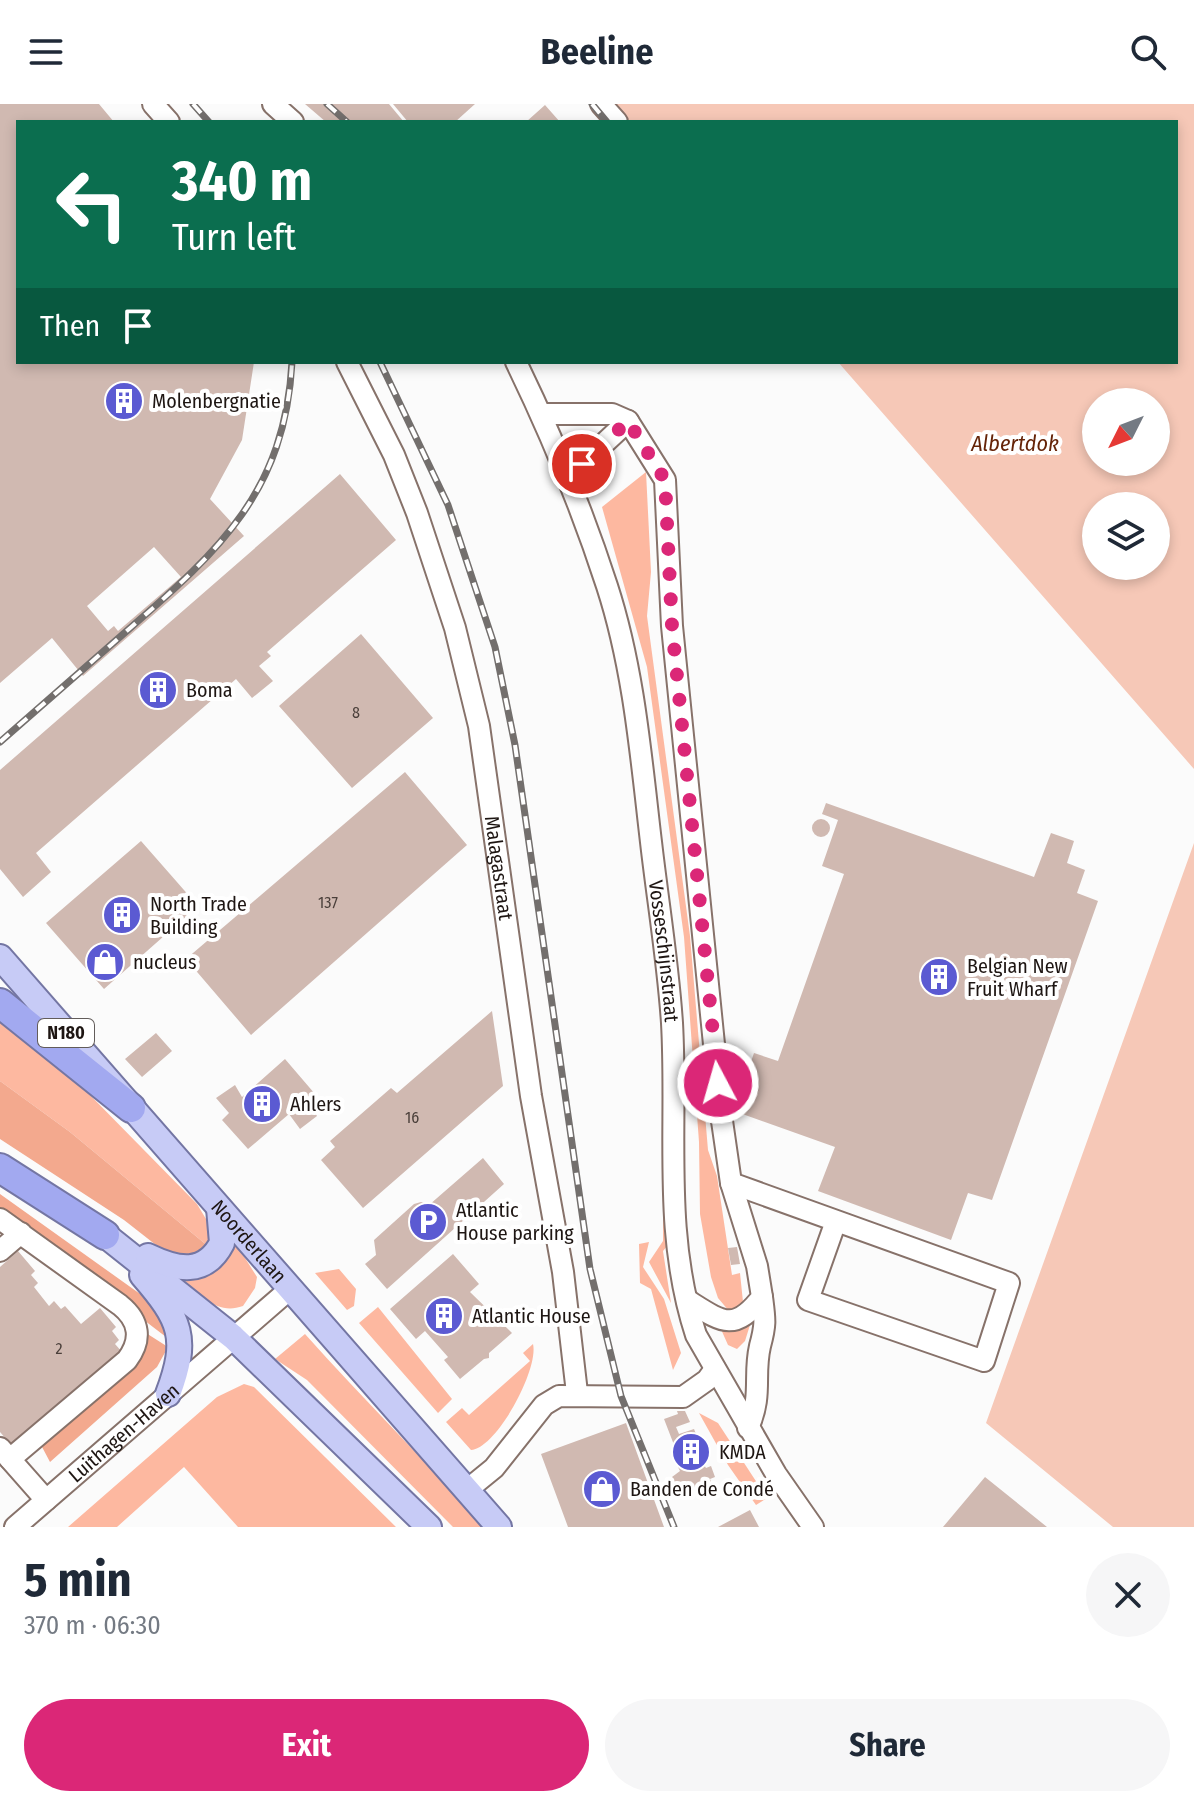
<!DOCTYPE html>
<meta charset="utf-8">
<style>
body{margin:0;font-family:"Fira Sans Condensed",sans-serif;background:#f6f6f7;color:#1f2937;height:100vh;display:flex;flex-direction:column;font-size:30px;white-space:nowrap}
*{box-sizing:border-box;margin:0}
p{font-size:26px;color:#747a83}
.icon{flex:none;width:44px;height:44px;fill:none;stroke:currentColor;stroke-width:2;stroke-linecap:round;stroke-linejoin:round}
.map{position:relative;height:1423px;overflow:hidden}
.drawer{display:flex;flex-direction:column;background:#fff;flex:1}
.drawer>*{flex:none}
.hud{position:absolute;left:16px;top:16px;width:1162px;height:244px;border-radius:0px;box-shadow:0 4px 12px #0003;background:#0b6e4f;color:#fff;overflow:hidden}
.needle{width:52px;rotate:228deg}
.fabs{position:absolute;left:1082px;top:284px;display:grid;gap:16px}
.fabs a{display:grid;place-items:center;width:88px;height:88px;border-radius:50%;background:#fff;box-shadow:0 4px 12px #0003;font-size:40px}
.pin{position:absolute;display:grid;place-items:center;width:68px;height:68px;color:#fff;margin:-34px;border:4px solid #fff;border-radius:50%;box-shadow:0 2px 8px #0007}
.me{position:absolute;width:88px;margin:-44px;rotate:354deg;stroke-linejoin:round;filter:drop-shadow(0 0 6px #0008)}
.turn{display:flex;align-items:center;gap:28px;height:168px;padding:0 24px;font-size:36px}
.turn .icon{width:104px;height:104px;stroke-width:2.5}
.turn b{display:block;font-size:56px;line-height:68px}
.then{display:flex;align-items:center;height:76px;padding:0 24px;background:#0003;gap:16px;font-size:30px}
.round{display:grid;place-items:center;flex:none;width:84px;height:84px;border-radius:42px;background:#f6f6f7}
.summary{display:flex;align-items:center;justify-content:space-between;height:136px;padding:0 24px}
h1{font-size:48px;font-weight:700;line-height:60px}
.cta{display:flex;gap:16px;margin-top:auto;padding:16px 24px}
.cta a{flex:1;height:92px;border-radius:48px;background:#db2777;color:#fff;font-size:32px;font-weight:700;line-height:92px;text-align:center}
.cta a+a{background:#f6f6f7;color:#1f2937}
header{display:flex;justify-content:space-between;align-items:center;height:104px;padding:0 24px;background:#fff;font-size:36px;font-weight:700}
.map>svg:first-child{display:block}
</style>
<header><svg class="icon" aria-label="menu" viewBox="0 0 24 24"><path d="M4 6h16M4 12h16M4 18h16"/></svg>Beeline<svg class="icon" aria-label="search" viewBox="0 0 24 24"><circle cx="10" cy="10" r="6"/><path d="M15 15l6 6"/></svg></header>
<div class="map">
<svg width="1194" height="1423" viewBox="0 0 1194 1423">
<rect width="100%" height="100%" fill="#fbfbfb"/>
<path fill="#fdb8a0" d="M646 368 651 468 647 512 690 832 708 1046 717 1072 732 1171 740 1169 743 1198 740 1204 729 1207 718 1194 711 1173 700 1110 699 1038 684 833 647 563 602 403Z
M0 912 88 989 197 1100 212 1125 209 1143 70 1028 0 977Z
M663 1107 668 1141 663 1147 671 1199 649 1158 663 1137Z
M233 1135 257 1173 255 1184 243 1202C218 1211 203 1193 185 1177L186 1173Z
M649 1138 643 1163 664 1195 681 1249 673 1266 651 1185 640 1179 639 1140Z
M339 1165 356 1185 354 1202 347 1206 315 1169Z
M378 1203 452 1295 438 1309 359 1219Z
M750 1221 745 1237 737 1245 728 1241 720 1223Z
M305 1230C364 1296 426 1357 484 1423H453L307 1276 275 1255Z
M533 1240C539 1265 497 1344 471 1346L446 1318 462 1304 469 1311 530 1257 523 1249Z
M244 1280 254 1283 396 1423H238L184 1363 117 1423H68L217 1293Z
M699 1309 718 1319 767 1394 756 1401 728 1361Z"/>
<path fill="#f3a98e" d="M0 977 70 1028 209 1143 200 1152H170L124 1116 0 1035Z
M0 1090 157 1202 170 1236 0 1106Z
M146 1229 168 1243 157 1263 50 1358 41 1341 139 1257 146 1246Z"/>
<path fill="#f6c8b7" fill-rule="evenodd" d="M613 0H1194V665L838 258H1176V18H628ZM1096 298H1156V358H1096ZM1096 402H1156V462H1096Z
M1194 739V1423H1113L986 1319Z"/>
<path fill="#d0b9b1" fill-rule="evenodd" d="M0 0H99L114 18H18V258H254L242 336 210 395 244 432 83 572 52 534 0 579ZM154 443 181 473 118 527 114 522 108 527 87 502Z
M305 0H389L404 18H326Z
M393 0H475L455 18H408Z
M545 1 560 18H526Z
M340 370 396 436 267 548 271 552 259 562 273 577 252 594 236 575 36 749 51 768 23 793 0 765V666Z
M361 530 433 614 352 684 279 602Z
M405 668 467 741 251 931 186 855Z
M826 699 1034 773 1051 729 1074 737 1067 759 1085 766 1077 789 1098 797 992 1096 968 1089 951 1136 818 1087 835 1043 734 1007 754 949 778 957 844 770 822 762 838 716 822 710Z
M812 724a9 9 0 1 1 18 0a9 9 0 1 1-18 0Z
M141 737 198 802 104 885 46 819Z
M492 907 503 982 363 1104 321 1056 335 1043 330 1037 391 984 397 989Z
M156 929 172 947 142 973 125 955Z
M285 955 315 990 306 1000H310L317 1012 300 1025 289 1010 248 1045 222 1016 229 1009 216 994 235 981 242 993Z
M483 1054 504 1080 387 1185 365 1160 376 1151 374 1136 414 1100 421 1098 429 1101Z
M737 1143 740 1160 731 1161 728 1144Z
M18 1147 35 1167 31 1171 38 1179 34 1183 49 1202 54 1197 61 1205 65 1202 81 1220 100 1204 116 1223 112 1227 119 1236 115 1240 123 1249 14 1344 0 1328V1163Z
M453 1150 479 1180 470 1188 512 1229 489 1249V1254L484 1255 460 1275 444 1256 448 1253 425 1227 416 1235 390 1205Z
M677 1307H685L690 1318 676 1323 679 1330 694 1325 698 1335 683 1341 684 1345 702 1339 706 1350 699 1353 706 1364 711 1362 715 1373 710 1375 711 1378 687 1387 684 1380 675 1381 672 1373 680 1367 678 1363 686 1360 681 1359 664 1315 678 1310Z
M626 1319 664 1423H568L541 1350Z
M985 1373 1047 1423H943Z
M750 1406 759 1423H718Z"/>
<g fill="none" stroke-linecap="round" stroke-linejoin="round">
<g stroke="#87726a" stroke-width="24">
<g id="minor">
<path d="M153 0 169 18"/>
<path d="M273 0 293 18"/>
<path d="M601 0 617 18"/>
<path id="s1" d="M347 258 394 351 417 409 455 524 479 622 531 992 563 1168 577 1289"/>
<path id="s2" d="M516 258C551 330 582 405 607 482 634 565 641 653 651 738 658 799 668 858 672 919 678 1025 662 1127 696 1231L776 1370 813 1423"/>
<path d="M541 310H612L628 317 665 376 672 522 721 1010 731 1079 1009 1179 984 1257 808 1196 836 1117"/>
<path d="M569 378 582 360 628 317"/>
<path d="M0 1115 120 1201C140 1217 142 1236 127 1256L10 1355"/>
<path d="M0 1147 21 1129"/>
<path d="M687 1196C722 1218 734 1229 762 1193L757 1162 731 1079"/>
<path d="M748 1324C763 1291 753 1272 760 1242 766 1220 765 1216 762 1193"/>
<path d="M0 1344 46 1396"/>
<path d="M467 1386 494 1364 544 1301 559 1292 683 1293 707 1276 715 1265"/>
<path id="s3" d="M15 1423 290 1185"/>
</g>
</g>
<g stroke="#7476a3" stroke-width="28">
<g id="major">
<path id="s4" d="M0 853 499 1423"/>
<path d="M105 1131 233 1233 429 1423"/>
<path d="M148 1152C177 1166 205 1172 222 1139L219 1104"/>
<path d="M142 1171C181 1216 189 1234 168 1290"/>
</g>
</g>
<g stroke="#7476a3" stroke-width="32">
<path id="highway" d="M0 899 131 1004
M0 1064 105 1131"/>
</g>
<use href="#minor" stroke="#fff" stroke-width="20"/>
<use href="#major" stroke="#c7cbf6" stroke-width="24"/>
<use href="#highway" stroke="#a2a9f0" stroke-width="28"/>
<g stroke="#736f6d" stroke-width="7">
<path id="rail" d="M193 0 209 18
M327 0 347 18
M592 0 607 18
M380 258 448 401 495 543 515 641 590 1165 621 1292 674 1423
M0 638C43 600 86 563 129 525 220 446 285 387 292 258"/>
</g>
<use href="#rail" stroke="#fff" stroke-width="4" stroke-dasharray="12" stroke-linecap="butt"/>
</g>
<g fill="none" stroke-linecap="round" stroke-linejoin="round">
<path stroke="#db2777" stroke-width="14" stroke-dasharray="0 25.2" d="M582 360 628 317 665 376 672 522 718 979"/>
</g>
<defs>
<g id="building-disc" transform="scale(2)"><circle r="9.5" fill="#5b5ad2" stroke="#fff"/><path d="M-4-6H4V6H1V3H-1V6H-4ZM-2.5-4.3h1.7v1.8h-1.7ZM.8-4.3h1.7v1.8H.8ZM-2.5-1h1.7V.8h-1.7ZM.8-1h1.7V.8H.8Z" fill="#fff"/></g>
<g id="shop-disc" transform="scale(2)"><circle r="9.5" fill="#5b5ad2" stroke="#fff"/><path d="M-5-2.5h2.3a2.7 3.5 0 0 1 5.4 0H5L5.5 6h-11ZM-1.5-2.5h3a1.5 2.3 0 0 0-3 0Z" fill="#fff"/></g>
<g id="parking-disc" transform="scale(2)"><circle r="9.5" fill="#5b5ad2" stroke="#fff"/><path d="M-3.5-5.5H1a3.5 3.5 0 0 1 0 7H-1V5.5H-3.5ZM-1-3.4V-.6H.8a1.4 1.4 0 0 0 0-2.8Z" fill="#fff"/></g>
</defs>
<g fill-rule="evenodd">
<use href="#building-disc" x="124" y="297"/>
<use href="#building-disc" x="158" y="586"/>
<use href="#building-disc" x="122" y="811"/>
<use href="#shop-disc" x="105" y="858"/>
<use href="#building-disc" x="939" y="873"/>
<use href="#building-disc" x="262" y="1000"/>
<use href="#parking-disc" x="428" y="1118"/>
<use href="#building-disc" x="444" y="1212"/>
<use href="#building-disc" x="691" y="1348"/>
<use href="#shop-disc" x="602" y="1385"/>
</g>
<g text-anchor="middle" stroke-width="8" stroke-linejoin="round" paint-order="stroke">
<g font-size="16" fill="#4a3f3a">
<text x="356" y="614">8</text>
<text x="328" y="804">137</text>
<text x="412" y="1019">16</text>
<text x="59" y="1250">2</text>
</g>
<rect fill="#fff" stroke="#625c5a" stroke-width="2" x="38" y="915" width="56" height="28" rx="6"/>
<g font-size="18" font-weight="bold" fill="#1e1613">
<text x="66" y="935">N180</text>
</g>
<g font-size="20" fill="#1e1613" stroke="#fff" text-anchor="start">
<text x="152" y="304">Molenbergnatie</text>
<text x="186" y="593">Boma</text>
<text x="150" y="807">North Trade<tspan x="150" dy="23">Building</tspan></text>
<text x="133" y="865">nucleus</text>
<text x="967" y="869">Belgian New<tspan x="967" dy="23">Fruit Wharf</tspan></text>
<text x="290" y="1007">Ahlers</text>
<text x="456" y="1113">Atlantic<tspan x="456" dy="23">House parking</tspan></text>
<text x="472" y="1219">Atlantic House</text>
<text x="719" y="1355">KMDA</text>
<text x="630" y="1392">Banden de Condé</text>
</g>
<g font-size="20" fill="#1e1613" stroke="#fff">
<text dy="7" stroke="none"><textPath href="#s1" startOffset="532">Malagastraat</textPath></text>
<text dy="7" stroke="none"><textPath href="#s2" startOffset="612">Vosseschijnstraat</textPath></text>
<text dy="7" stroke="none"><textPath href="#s4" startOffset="378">Noorderlaan</textPath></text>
<text dy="7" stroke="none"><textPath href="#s3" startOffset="144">Luithagen-Haven</textPath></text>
</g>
<g font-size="22" font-style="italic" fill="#652408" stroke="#fff">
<text x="1015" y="347">Albertdok</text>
</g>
</g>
</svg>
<div class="fabs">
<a><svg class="needle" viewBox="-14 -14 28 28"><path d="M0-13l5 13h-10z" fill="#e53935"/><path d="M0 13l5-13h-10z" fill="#747a83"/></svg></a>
<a><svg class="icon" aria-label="layers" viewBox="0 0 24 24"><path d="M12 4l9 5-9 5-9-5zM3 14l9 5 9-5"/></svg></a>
</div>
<div class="pin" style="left:582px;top:360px;background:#d93025"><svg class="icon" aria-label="arrive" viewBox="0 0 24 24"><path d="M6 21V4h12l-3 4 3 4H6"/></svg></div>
<svg class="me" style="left:718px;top:979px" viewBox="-20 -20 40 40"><circle r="17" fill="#db2777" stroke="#fff" stroke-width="3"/><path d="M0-11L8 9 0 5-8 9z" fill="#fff"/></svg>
<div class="hud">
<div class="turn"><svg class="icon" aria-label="left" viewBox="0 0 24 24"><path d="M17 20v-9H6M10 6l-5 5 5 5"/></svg><div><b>340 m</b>Turn left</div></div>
<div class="then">Then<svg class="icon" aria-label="arrive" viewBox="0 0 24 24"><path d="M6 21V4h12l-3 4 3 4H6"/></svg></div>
</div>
</div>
<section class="drawer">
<div class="summary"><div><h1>5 min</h1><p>370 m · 06:30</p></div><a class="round"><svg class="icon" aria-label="close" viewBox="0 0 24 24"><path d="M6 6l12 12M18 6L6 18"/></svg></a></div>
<div class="cta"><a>Exit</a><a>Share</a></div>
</section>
